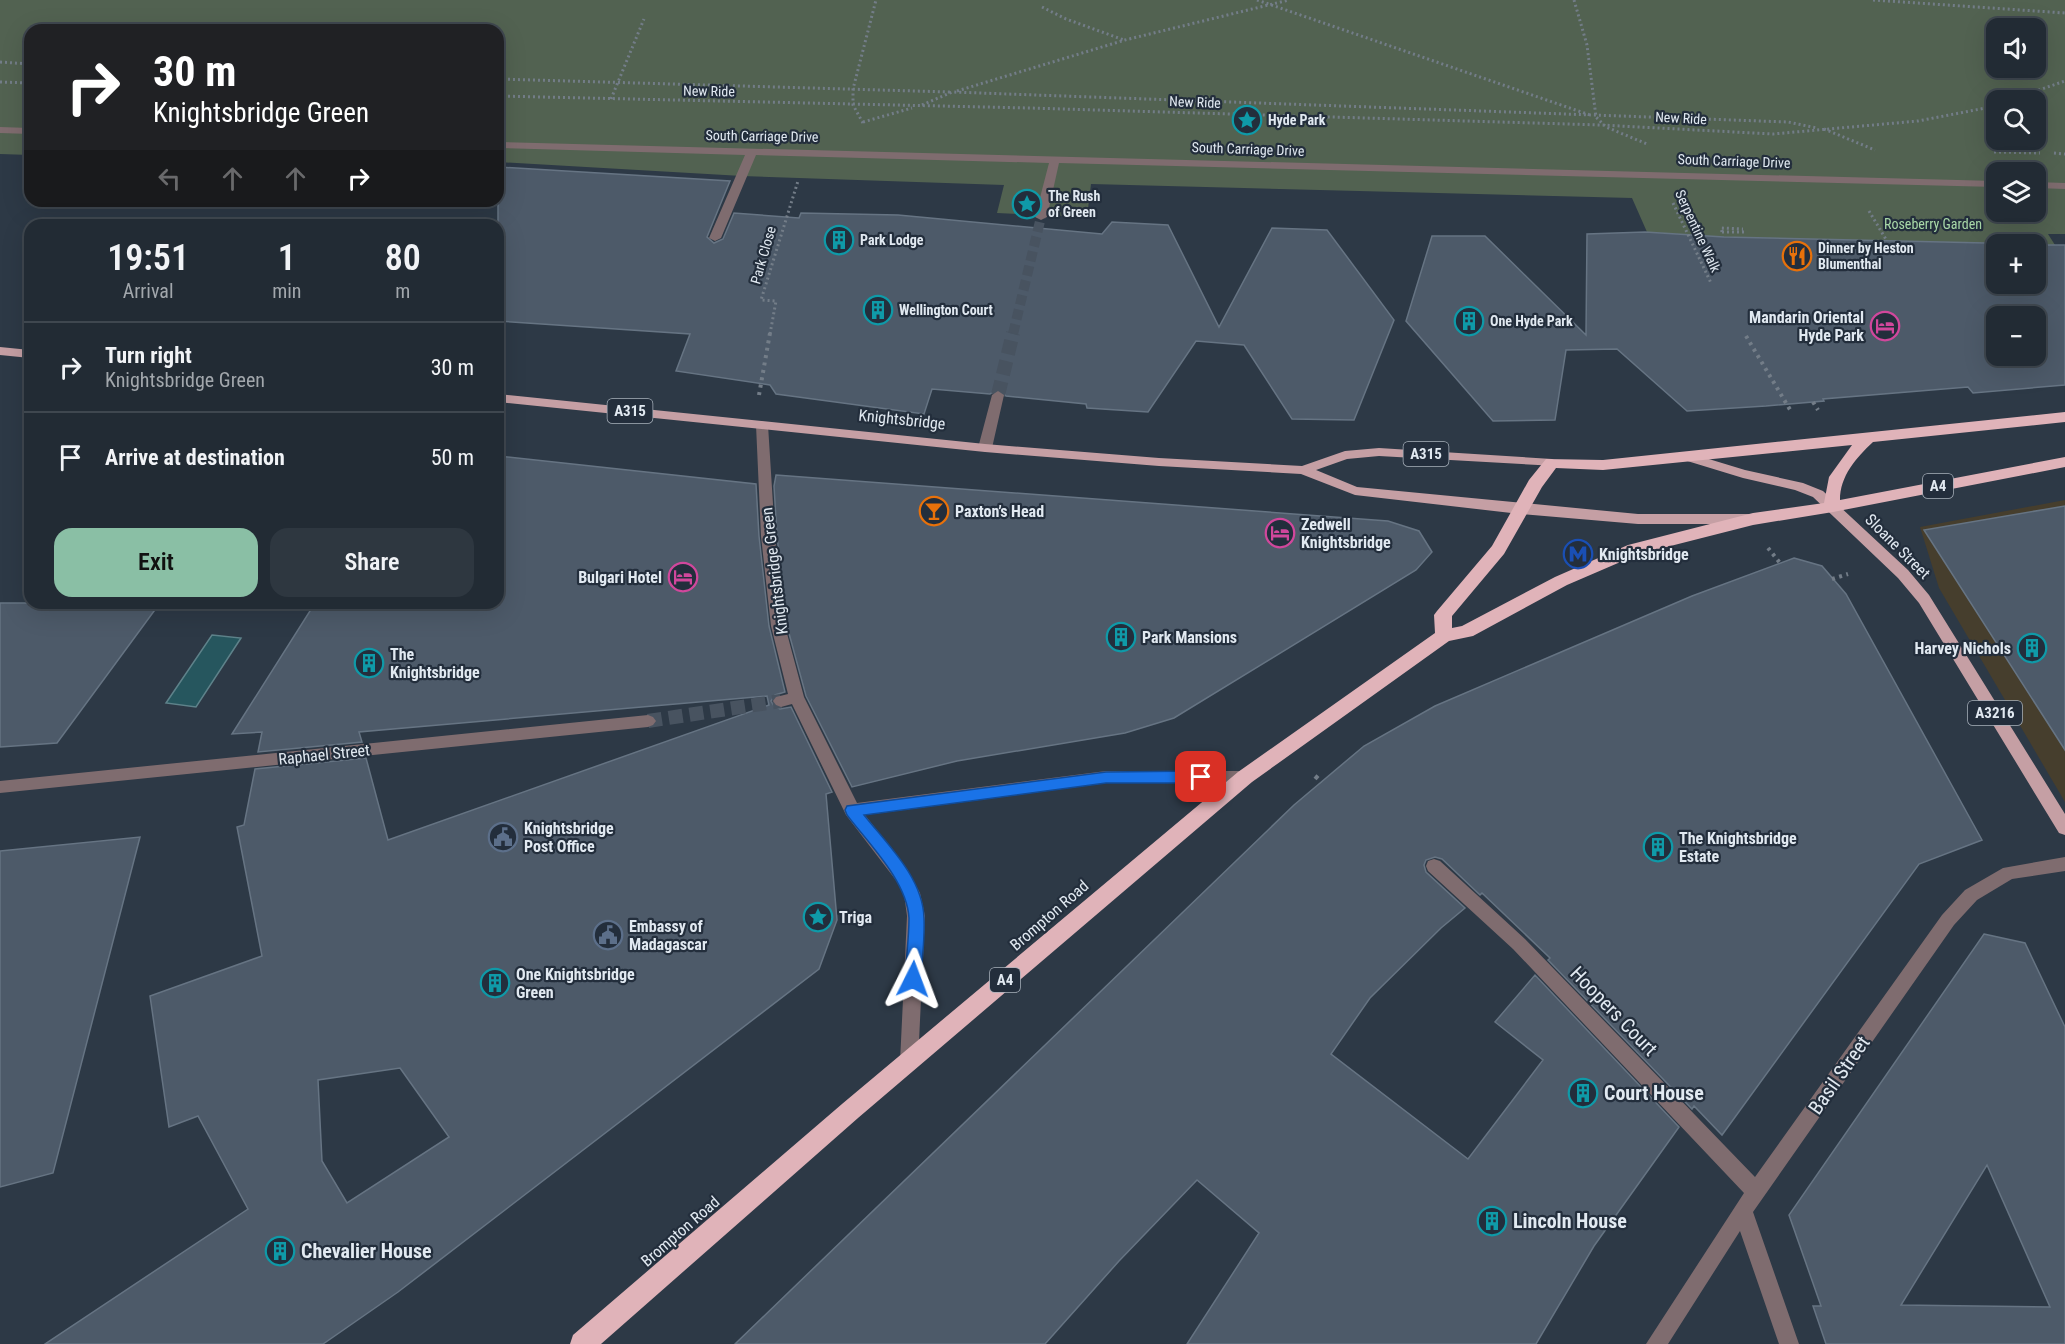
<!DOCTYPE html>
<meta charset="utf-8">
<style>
body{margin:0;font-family:"Roboto Condensed",sans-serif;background:#2e3740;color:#f1f3f6;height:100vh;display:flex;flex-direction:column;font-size:22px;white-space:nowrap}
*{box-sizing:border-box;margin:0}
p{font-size:20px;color:#a2a7ac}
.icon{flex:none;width:33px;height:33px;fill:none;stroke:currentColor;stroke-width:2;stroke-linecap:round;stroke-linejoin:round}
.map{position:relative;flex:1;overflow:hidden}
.side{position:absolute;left:24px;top:219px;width:480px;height:390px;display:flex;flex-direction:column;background:#222b34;border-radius:18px;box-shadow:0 6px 24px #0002,0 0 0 2px #3f474f}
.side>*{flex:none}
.top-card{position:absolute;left:24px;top:24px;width:480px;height:183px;border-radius:18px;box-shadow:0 6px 24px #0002,0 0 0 2px #3f474f;background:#202124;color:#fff;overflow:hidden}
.controls{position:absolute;left:1986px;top:18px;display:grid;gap:12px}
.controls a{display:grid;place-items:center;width:60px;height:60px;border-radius:12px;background:#222b34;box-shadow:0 6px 24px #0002,0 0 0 2px #3f474f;font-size:30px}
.pin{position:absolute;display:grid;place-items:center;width:51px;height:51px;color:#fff;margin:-26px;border-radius:12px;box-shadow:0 3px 9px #0006}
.me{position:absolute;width:66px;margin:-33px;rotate:3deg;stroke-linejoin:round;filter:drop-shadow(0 0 4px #0008)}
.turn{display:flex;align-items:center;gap:21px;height:126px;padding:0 30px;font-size:27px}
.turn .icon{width:78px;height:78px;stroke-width:2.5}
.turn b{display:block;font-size:42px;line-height:51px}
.lanes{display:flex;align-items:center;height:57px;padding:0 30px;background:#0003;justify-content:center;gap:30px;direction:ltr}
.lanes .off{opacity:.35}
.eta{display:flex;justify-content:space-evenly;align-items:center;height:102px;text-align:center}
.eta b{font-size:36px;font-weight:600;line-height:42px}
.primary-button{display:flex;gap:12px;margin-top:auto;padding:12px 30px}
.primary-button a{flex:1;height:69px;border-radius:18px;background:#8abfa5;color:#111;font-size:24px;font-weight:600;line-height:69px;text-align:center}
.primary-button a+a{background:#2e3740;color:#f1f3f6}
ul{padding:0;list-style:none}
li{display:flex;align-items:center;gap:18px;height:90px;padding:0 30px;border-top:2px solid #3f474f}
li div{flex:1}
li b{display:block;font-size:22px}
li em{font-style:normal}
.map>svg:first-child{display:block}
</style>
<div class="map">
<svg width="2065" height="1344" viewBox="0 0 2065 1344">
<rect width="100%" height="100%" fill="#2d3946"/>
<path fill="#463e2d" d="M2065 500V802L1939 588 1920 527Z"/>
<path fill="#526251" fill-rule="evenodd" d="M0 0H2065V234H2048L2055 245 1724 237 1647 232 1632 198 1091 184 1087 217 997 213 1004 185 742 176 498 162V30H30V155L0 154ZM1996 28H2036V68H1996ZM1996 100H2036V140H1996ZM1996 172H2036V212H1996Z"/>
<path fill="#26565e" stroke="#5e828a" stroke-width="1.5" d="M212 635 241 638 196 707 166 703Z"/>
<path fill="#4d5a69" stroke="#667483" stroke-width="1.5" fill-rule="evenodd" d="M498 167 730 181 707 237 714 243 723 239 734 213 799 218 801 213 898 215 1102 234 1112 222 1168 225 1219 327 1272 228 1327 230 1394 320 1354 420 1292 419 1244 345 1196 341 1148 412 1087 408 1086 404 1006 396 999 389 990 394 932 389 924 414 776 394 770 385 676 371 690 334 498 321Z
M1645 232 1724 237 2030 244H1996V284H2036V245H2065V385L1973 393 1968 387 1823 399 1824 401 1766 406 1687 411 1617 349 1566 350 1555 420 1493 421 1406 321 1432 236H1485L1586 335 1587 234ZM1996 316H2036V356H1996Z
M498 456 756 484 759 536 769 626 785 692 775 695 771 701 774 706 780 709 791 707 832 792 826 794 837 920 819 969 398 1292 323 1344H45L248 1209 198 1116 169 1127 150 996 262 956 237 827 244 825 255 769 366 758 388 840 769 705 767 696 359 732 362 742 258 752 262 732 232 734 315 603H498ZM400 1068 449 1137 347 1203 322 1161 318 1080Z
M776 475 1388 521 1419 531 1432 552 1416 570 1174 718 1125 733 957 761 852 787 806 696 787 626 777 536 774 486Z
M2065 506V750L1924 530Z
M1794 558 1822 566 1846 594 1982 840 1919 864 1722 1135 1694 1106 1692 1109 1548 960 1550 958 1482 893 1480 895 1442 859 1435 857 1426 860 1424 865 1426 872 1465 908 1441 928 1370 998 1331 1054 1468 1159 1543 1060 1495 1022 1535 975 1679 1127 1594 1246 1536 1344H1187L1259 1233 1197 1180 1119 1261 1045 1344H735L1294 805 1364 746 1435 706 1692 596Z
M0 603H160L57 743 0 747Z
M140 837 53 1173 0 1187V851Z
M1984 934 2025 943 2065 1027V1344H1826L1813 1306H1821L1789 1215ZM1987 1165 2050 1307 1901 1305Z"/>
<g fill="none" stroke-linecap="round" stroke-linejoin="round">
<path stroke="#485360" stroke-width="10" stroke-dasharray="10 5" stroke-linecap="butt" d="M1013 334 1041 217"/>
<path stroke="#485360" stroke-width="14" stroke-dasharray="14 7" stroke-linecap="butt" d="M998 395 1013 333
M648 721 781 701"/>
<path stroke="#737d88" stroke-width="3" stroke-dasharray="2 3" stroke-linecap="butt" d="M1257 0 1590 115
M1574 0 1587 45 1596 117 1606 127 1647 144
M1873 0 2065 13
M1042 7 1066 19 1124 40
M0 62 30 64
M498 79 950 92
M0 82 30 83
M957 91 1125 40 1289 0
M498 96 1029 108 1601 125 1773 134 1918 121 1996 106
M611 99 644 19
M2010 100 2065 81
M922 105 952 92 1788 122 1817 128
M863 122 912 108
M863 123 853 105V89L876 0
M1824 129 1875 150
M1994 152 2040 153
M2054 153 2065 154
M1673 203 1711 283
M1869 211 1887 241
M1722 232 1721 228 1743 229
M1722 232H1745
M1990 236 2014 237 2018 244
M770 334 776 301 761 300 798 181"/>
<path stroke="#737d88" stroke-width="4" stroke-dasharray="3 4.5" stroke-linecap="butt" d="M1746 336 1792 413
M759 395 770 333
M1813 402 1818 410
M1768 548 1780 563
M1832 579 1848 574"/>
<path stroke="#737d88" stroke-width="4.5" stroke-dasharray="4 5" stroke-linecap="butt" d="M1315 776 1322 782"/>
<path fill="#7f6c6f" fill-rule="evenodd" d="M0 127 30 128V134L0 133Z
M498 142 1996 181V187L1059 163 1047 217 1041 220 1035 217 1049 163 756 155 721 238 715 241 709 238 745 155 498 148Z
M2036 182 2065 183V189L2036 188Z
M998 391 1004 395 992 448 985 452 978 448 992 395Z
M762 421 768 425 775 536 785 626 804 697 857 803 1106 771H1245L1251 773 1253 777 1251 781 1245 783H1106L865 815 907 869 920 893 925 916 918 1062 915 1068 909 1070 903 1068 900 1062 907 916 904 894 895 879 846 815 792 704 781 707 776 705 773 701 776 697 788 694 771 626 761 536 756 425Z
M648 715 653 717 656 721 653 725 648 727 0 793V781Z
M2065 857V871L2012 879 1977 900 1954 925 1753 1212 1799 1344H1779L1740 1231 1668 1344H1646L1744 1193 1513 949 1428 871 1426 866 1428 861 1434 859 1440 861 1525 939 1755 1177 1942 915 1965 890 2003 868Z"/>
<path fill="#c59fa4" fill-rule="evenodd" d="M0 347 30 350V358L0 355Z
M498 394 985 444 1159 458 1302 466 1345 451 1379 448 1552 459 1559 463 1557 466 1379 456 1347 459 1316 470 1357 487 1638 514H1750L1757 519 1750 524H1638L1520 514 1355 495 1301 474 1159 466 985 452 498 402Z
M1689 453 1745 470 1803 483 1823 491 1908 570 1929 595 2065 814V835L2059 833 1919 603 1898 578 1813 497 1795 490 1743 478 1684 460 1682 457Z"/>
<path fill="#e0b3b9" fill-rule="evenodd" d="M2065 412V422L1873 442C1856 458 1840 476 1840 500L2065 457V467L1833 512 1753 525 1639 554 1567 585 1473 636 1449 641 1252 782 858 1118 601 1344H570L573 1335 842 1104 1238 772 1435 633 1434 615 1437 611 1492 546 1529 480 1546 459 1603 460ZM1852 445 1829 477 1824 503 1753 513 1628 545 1555 577 1462 626 1452 628V616L1504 554 1542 487 1556 468 1603 470Z"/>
</g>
<path fill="#1a73e8" stroke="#114b97" stroke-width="1.5" d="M1201 771 1206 773 1208 777 1206 781 1201 783H1106L864 815C887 844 923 878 924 918 925 938 922 959 921 979L919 984 913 986 908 984 905 979C906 959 909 938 909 918 907 881 868 843 847 815L845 810 847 806 1106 772Z"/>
<defs>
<g id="sight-ring" transform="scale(1.5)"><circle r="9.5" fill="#232e3c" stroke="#0f9aa8" stroke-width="1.5"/><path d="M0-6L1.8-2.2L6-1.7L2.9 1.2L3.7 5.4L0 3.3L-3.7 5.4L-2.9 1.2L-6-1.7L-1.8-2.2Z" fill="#0f9aa8"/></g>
<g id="building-ring" transform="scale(1.5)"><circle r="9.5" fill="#232e3c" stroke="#0f9aa8" stroke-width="1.5"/><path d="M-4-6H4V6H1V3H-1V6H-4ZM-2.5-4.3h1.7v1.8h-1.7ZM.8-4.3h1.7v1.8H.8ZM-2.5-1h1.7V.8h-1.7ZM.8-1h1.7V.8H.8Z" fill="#0f9aa8"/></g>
<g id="restaurant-ring" transform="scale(1.5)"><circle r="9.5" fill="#232e3c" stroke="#e8710a" stroke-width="1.5"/><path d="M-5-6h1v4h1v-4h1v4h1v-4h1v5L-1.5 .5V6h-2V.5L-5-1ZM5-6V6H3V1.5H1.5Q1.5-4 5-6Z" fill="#e8710a"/></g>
<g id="hotel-ring" transform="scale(1.5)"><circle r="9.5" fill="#232e3c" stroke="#d1479c" stroke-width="1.5"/><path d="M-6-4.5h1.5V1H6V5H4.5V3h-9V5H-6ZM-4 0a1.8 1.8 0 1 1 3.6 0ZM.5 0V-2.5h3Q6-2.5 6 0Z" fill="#d1479c"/></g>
<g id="bar-ring" transform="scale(1.5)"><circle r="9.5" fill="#232e3c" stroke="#e8710a" stroke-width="1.5"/><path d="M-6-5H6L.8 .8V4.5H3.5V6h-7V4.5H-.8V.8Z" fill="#e8710a"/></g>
<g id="metro-ring" transform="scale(1.5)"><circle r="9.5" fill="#232e3c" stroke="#1a4fb4" stroke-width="1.5"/><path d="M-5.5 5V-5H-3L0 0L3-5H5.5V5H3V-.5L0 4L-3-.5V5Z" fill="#1a4fb4"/></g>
<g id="civic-ring" transform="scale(1.5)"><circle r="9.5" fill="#232e3c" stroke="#5c6f8a" stroke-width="1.5"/><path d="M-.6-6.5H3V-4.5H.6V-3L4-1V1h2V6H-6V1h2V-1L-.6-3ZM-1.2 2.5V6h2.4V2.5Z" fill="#5c6f8a"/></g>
</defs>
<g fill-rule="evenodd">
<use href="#sight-ring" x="1247" y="120"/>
<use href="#sight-ring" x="1027" y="204"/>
<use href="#building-ring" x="839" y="240"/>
<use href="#restaurant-ring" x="1797" y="256"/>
<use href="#building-ring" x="878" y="310"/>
<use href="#building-ring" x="1469" y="321"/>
<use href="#hotel-ring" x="1885" y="326"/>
<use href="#bar-ring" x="934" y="511"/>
<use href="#hotel-ring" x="1280" y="533"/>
<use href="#metro-ring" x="1578" y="554"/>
<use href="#hotel-ring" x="683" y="577"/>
<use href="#building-ring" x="1121" y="637"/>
<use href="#building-ring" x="2032" y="648"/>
<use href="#building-ring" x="369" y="663"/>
<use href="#civic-ring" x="503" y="837"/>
<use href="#building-ring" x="1658" y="847"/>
<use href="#sight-ring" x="818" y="917"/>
<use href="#civic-ring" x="608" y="935"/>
<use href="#building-ring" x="495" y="983"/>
<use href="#building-ring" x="1583" y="1093"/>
<use href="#building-ring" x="1492" y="1221"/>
<use href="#building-ring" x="280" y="1251"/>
</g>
<g text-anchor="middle" stroke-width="4.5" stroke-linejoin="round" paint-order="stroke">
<g font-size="14" fill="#e1e9f1" stroke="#232e3c">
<text transform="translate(709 91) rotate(1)" y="5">New Ride</text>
<text transform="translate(1195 102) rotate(2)" y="5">New Ride</text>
<text transform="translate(1681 118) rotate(3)" y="5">New Ride</text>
<text transform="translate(762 136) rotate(1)" y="5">South Carriage Drive</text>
<text transform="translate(1248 149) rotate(2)" y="5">South Carriage Drive</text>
<text transform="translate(1734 161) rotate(2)" y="5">South Carriage Drive</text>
<text transform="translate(1698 231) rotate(65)" y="5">Serpentine Walk</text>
<text transform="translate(763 255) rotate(-74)" y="5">Park Close</text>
</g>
<g font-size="14" font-weight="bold" fill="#e1e9f1" stroke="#232e3c" text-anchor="start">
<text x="1268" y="125">Hyde Park</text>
<text x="1048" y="201">The Rush<tspan x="1048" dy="16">of Green</tspan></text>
<text x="860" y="245">Park Lodge</text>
<text x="1818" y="253">Dinner by Heston<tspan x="1818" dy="16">Blumenthal</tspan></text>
<text x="899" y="315">Wellington Court</text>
<text x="1490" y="326">One Hyde Park</text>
</g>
<g font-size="14" fill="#a9d9a8" stroke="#232e3c">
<text x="1933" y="229">Roseberry Garden</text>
</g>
<g fill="#232e3c" stroke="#a8b1bb" stroke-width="1.5">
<rect x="607.5" y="399" width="45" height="24" rx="4.5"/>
<rect x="1403.5" y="442" width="45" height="24" rx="4.5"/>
<rect x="1923" y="474" width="30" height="24" rx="4.5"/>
<rect x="1968" y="701" width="54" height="24" rx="4.5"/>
<rect x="990" y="968" width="30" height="24" rx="4.5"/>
</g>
<g font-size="15" font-weight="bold" fill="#e1e9f1">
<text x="630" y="416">A315</text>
<text x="1426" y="459">A315</text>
<text x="1938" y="491">A4</text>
<text x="1995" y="718">A3216</text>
<text x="1005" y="985">A4</text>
</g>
<g font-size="16" font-weight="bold" fill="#e1e9f1" stroke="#232e3c" text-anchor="start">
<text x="1864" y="323" text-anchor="end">Mandarin Oriental<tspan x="1864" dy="18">Hyde Park</tspan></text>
<text x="955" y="517">Paxton’s Head</text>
<text x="1301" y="530">Zedwell<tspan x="1301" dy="18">Knightsbridge</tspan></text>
<text x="1599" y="560">Knightsbridge</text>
<text x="662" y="583" text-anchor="end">Bulgari Hotel</text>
<text x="1142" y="643">Park Mansions</text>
<text x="2011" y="654" text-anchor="end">Harvey Nichols</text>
<text x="390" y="660">The<tspan x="390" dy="18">Knightsbridge</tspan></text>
<text x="524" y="834">Knightsbridge<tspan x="524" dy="18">Post Office</tspan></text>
<text x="1679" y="844">The Knightsbridge<tspan x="1679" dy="18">Estate</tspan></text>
<text x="839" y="923">Triga</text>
<text x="629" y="932">Embassy of<tspan x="629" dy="18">Madagascar</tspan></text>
<text x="516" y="980">One Knightsbridge<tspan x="516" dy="18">Green</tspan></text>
</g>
<g font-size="16" fill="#e1e9f1" stroke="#232e3c">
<text transform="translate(902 419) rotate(6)" y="6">Knightsbridge</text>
<text transform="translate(1898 546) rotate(45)" y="6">Sloane Street</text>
<text transform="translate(774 571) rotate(-97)" y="6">Knightsbridge Green</text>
<text transform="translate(324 754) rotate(-6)" y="6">Raphael Street</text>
<text transform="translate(1049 915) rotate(-41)" y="6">Brompton Road</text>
<text transform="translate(680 1231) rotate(-41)" y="6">Brompton Road</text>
</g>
<g font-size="20" fill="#e1e9f1" stroke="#232e3c">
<text transform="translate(1614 1011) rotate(46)" y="7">Hoopers Court</text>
<text transform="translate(1839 1075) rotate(-55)" y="7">Basil Street</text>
</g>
<g font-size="20" font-weight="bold" fill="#e1e9f1" stroke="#232e3c" text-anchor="start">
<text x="1604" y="1100">Court House</text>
<text x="1513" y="1228">Lincoln House</text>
<text x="301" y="1258">Chevalier House</text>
</g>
</g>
</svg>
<div class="controls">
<a><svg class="icon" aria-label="sound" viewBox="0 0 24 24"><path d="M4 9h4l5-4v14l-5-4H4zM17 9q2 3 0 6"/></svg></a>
<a><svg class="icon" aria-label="search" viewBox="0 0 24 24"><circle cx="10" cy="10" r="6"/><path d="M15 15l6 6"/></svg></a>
<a><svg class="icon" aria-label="layers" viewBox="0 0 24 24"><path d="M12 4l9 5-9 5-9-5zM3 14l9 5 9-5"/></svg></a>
<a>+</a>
<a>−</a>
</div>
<div class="pin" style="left:1201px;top:777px;background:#d93025"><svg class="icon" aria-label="arrive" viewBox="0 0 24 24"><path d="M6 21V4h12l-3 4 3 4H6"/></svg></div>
<svg class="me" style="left:913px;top:979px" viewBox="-20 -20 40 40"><path d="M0-17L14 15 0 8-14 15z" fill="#1a73e8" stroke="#fff" stroke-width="4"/></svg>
<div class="top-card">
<div class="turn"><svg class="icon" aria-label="right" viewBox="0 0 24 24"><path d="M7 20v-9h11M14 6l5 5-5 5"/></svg><div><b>30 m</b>Knightsbridge Green</div></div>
<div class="lanes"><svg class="icon off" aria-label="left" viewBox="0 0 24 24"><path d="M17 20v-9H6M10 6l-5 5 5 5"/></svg><svg class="icon off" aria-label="ahead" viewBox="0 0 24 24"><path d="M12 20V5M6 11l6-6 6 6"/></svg><svg class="icon off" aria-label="ahead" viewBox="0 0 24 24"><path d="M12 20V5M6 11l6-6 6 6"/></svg><svg class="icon" aria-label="right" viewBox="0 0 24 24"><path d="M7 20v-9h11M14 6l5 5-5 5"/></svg></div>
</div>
<section class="side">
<div class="eta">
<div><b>19:51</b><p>Arrival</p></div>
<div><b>1</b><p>min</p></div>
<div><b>80</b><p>m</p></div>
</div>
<ul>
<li><svg class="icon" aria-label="right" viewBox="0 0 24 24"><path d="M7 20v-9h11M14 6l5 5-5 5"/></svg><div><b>Turn right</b><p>Knightsbridge Green</p></div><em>30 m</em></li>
<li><svg class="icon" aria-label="arrive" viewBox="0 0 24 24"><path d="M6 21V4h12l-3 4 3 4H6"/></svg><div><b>Arrive at destination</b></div><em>50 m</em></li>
</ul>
<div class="primary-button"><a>Exit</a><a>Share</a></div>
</section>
</div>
